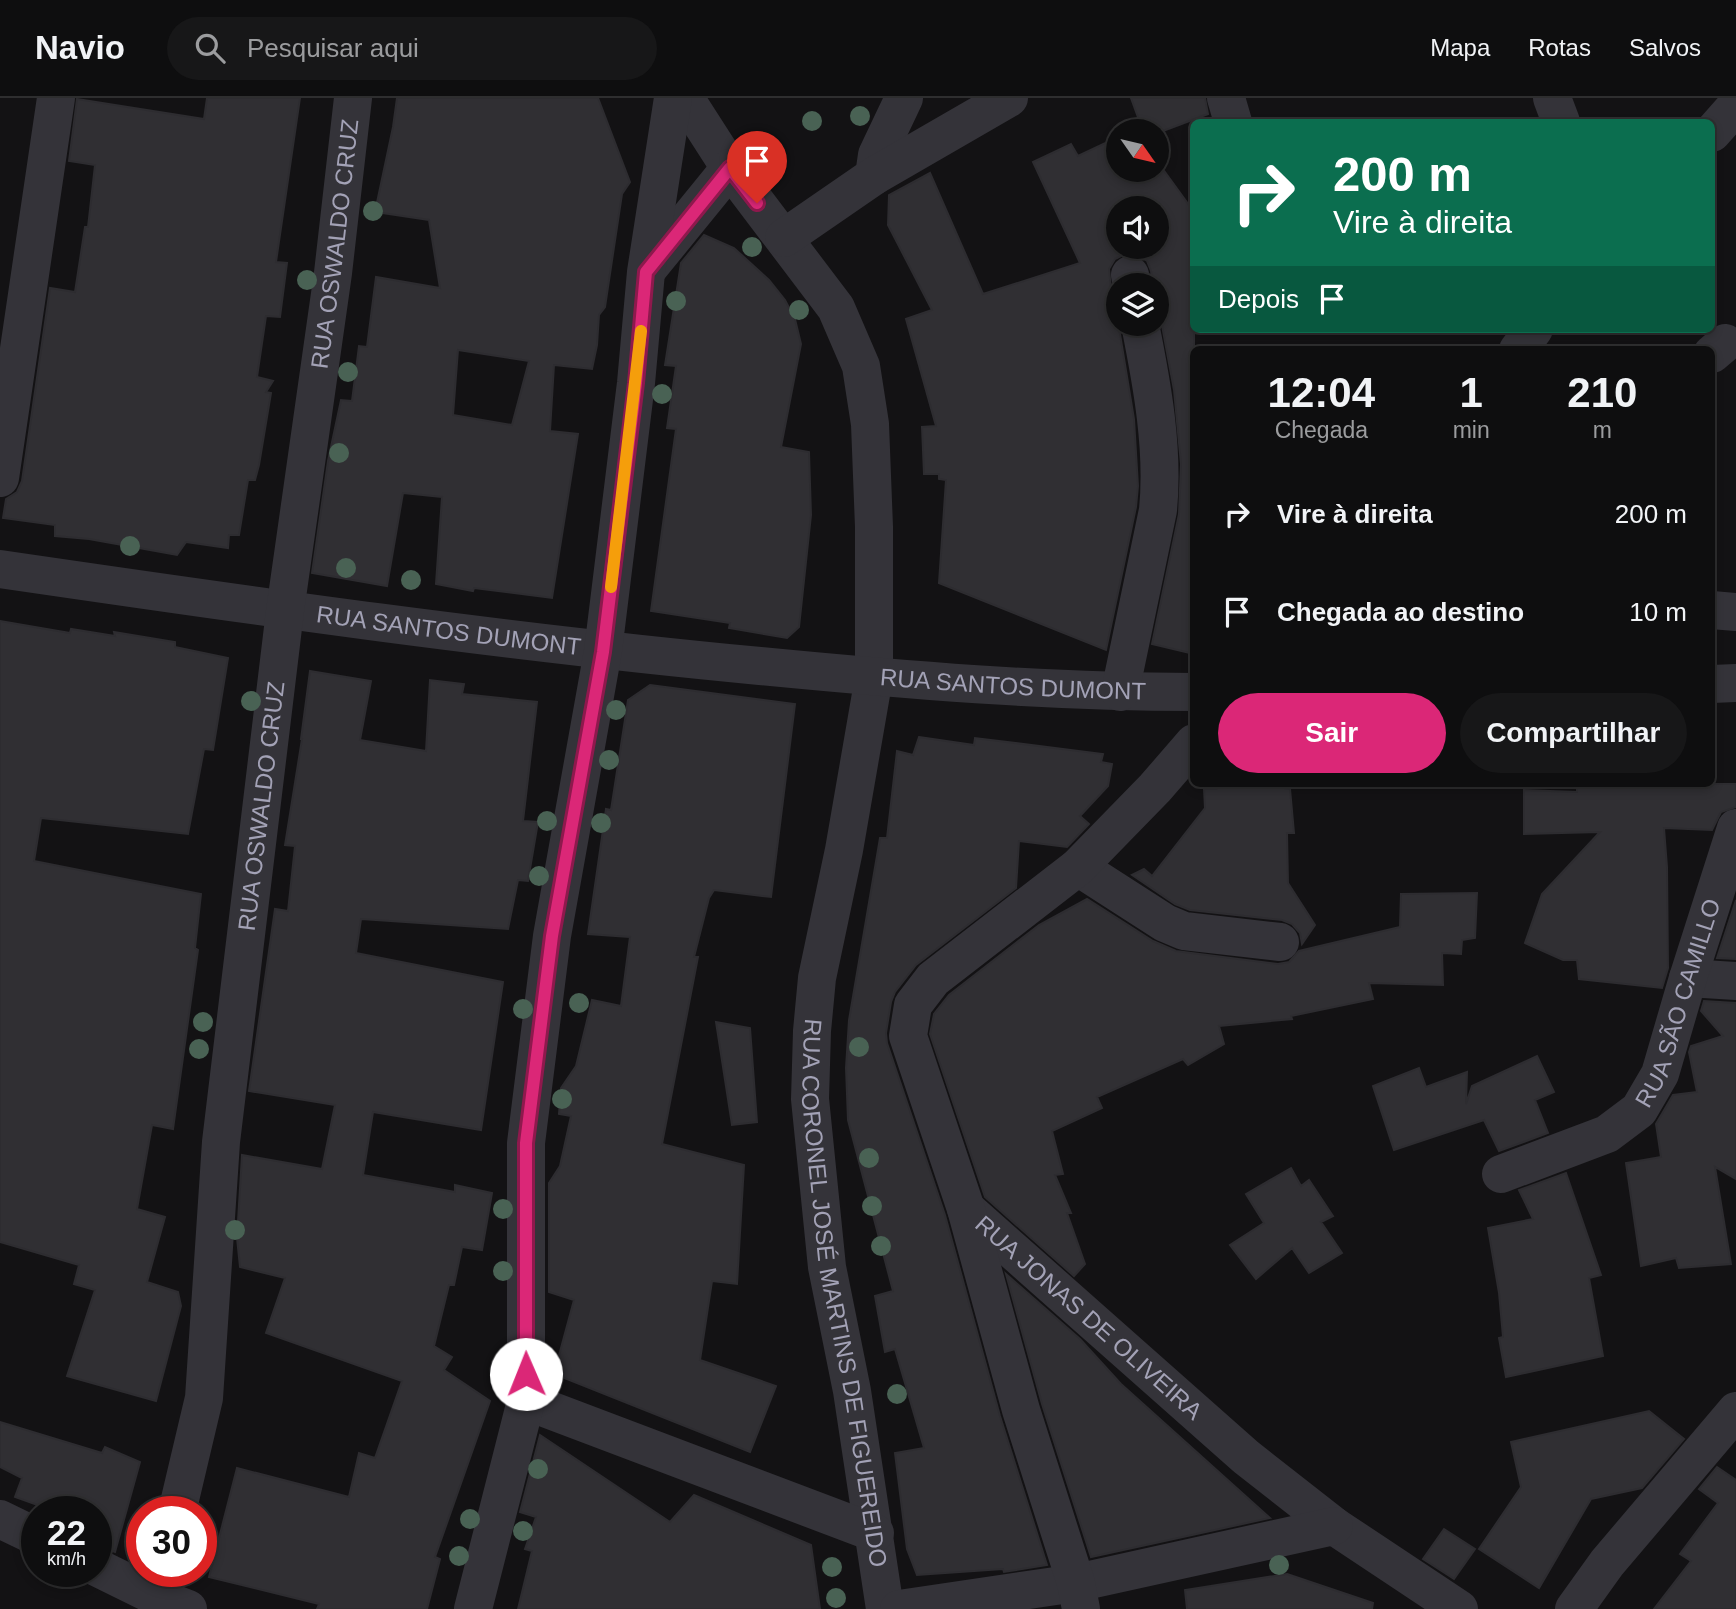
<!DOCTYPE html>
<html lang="pt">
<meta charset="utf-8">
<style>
body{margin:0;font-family:Arial,sans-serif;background:#171718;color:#f1f3f6;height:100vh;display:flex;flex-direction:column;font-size:26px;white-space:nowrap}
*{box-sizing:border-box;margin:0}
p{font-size:23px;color:#9b9c9e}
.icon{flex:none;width:38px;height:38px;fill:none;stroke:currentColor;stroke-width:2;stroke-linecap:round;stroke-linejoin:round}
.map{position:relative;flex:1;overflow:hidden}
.panel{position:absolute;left:1190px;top:248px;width:525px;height:441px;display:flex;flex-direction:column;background:#0e0e0f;border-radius:10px;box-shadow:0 4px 10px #0003,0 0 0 2px #2e2e2f}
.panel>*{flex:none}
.guide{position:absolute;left:1190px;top:21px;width:525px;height:214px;border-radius:10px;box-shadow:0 4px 10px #0003,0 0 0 2px #2e2e2f;background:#0b6e4f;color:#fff;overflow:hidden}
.needle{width:46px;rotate:124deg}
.controls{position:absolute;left:1106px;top:21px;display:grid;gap:14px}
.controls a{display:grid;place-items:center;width:63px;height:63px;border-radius:50%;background:#0e0e0f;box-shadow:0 4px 10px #0003,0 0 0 2px #2e2e2f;font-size:35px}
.speed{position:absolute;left:21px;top:1398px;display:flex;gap:14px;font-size:35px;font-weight:700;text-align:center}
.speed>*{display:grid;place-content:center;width:91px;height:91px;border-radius:50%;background:#0e0e0f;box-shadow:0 4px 10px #0003,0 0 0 2px #2e2e2f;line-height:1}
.speed small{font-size:18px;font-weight:400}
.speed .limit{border:10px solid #d22;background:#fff;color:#111}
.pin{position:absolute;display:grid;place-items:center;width:60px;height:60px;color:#fff;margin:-72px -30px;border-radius:50% 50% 50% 0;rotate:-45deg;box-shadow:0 0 7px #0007}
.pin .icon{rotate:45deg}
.me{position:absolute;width:77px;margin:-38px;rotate:359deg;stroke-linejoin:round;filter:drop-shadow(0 0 5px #0008)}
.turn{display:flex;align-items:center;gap:24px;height:147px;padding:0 28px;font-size:32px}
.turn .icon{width:91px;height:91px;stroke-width:2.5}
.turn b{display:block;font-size:49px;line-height:60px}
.then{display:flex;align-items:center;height:66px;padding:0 28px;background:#0003;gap:14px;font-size:26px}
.eta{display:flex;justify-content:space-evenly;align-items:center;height:119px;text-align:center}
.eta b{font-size:42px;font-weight:600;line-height:49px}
.button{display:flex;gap:14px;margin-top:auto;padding:14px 28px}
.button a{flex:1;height:80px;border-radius:42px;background:#db2777;color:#fff;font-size:28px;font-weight:600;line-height:80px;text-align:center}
.button a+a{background:#171718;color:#f1f3f6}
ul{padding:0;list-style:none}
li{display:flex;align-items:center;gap:21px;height:98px;padding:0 28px}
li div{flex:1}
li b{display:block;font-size:26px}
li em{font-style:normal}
header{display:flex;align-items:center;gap:42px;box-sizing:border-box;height:98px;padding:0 35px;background:#0e0e0f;border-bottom:2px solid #2e2e2f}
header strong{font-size:33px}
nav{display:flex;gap:38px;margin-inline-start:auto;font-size:24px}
.search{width:490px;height:63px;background:#171718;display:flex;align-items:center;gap:18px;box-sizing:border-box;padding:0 24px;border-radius:38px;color:#9b9c9e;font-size:26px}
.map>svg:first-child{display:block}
</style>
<header>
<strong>Navio</strong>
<div class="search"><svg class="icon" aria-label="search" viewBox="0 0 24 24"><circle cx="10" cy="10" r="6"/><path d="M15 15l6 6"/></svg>Pesquisar aqui</div>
<nav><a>Mapa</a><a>Rotas</a><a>Salvos</a></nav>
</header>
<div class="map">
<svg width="1736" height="1511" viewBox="0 0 1736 1511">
<rect width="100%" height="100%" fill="#131214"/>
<path fill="#302f33" stroke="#2d2c30" stroke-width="2" fill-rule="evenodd" d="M207 0H300L276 164 287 165 280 219 266 218 257 279 273 283 266 294 271 295 259 367 255 382H248L239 437H229L228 450 186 444 177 457 89 441 55 438V427L3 420 6 401 17 394 22 383 50 190 75 194 85 129H88L95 67 69 63 77 1 204 21Z
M397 0H598L630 84 622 96 605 209 599 217 597 247 592 271 554 267 550 333 578 336 552 500 474 490 473 493 436 486 442 399 403 395 387 488 312 475 328 363 341 302 352 303 359 248 367 249 376 179 440 190 429 122 375 114 393 29ZM458 252 529 263 512 327 453 317Z
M1131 0H1205L1208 16 1163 33H1143Z
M1118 39V72H1157V63L1194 114V537L1190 555 1152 546 1179 416 1181 366 1174 292 1161 222 1157 212V187H1153L1151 173 1147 163 1138 157 1125 156 1115 161 1109 171 1111 191 1118 203 1119 230 1134 321 1138 388 1136 409 1106 552 939 485 946 382 939 381V376H924L922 329 936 328 906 221 932 212 888 127 889 97 930 75 983 196 1080 165 1033 64 1071 46 1078 58ZM1118 110H1157V149H1118Z
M704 137 734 150 769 182 785 202 795 221 801 246 781 349 809 354 811 417 799 529 787 540 729 530 730 525 651 513 676 331 667 330 676 268 665 267 681 165Z
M0 523 70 535 71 531 115 538 114 534 175 544V549L228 560 213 652 204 651 188 736 41 720 34 763 201 796 195 850 198 852 173 1031 152 1027 137 1111 165 1119 147 1184 178 1194 181 1208 156 1303 67 1278 95 1192 74 1186 79 1167 0 1144Z
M310 573 371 583 360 642 426 653 430 582 464 586 462 596 537 604 523 723 538 724 528 783 518 782 508 831 361 821 356 855 503 884 481 1032 373 1014 363 1077 455 1094V1087L492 1095 482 1152 462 1149 454 1187H449L434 1248 452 1259 444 1272 490 1303 435 1459 440 1461 427 1511H317L319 1506 209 1479 237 1370 349 1399 359 1355 375 1360 402 1283 266 1235 285 1180 240 1169 237 1140 242 1057 322 1071 335 1007 249 993 275 811 288 813 295 748 285 747 302 641H301Z
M650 587 795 606 771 799 714 792 709 800 694 859H698L662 1046 744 1067 737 1186 712 1183 700 1262 776 1288 750 1354 554 1276 574 1202 549 1194V1085L560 1068 571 1018 559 1016 561 990 576 968 592 902 621 908 630 839 588 836 606 711 611 712 628 602Z
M919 639 974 647 975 640 1103 656 1101 664 1112 666 1108 688 1080 718 1089 726 1067 749 1019 743 1016 790 916 867 895 894 891 904 886 935 887 945 945 1117 1000 1318 1047 1467 1004 1474 1003 1471 917 1477 907 1451 895 1355 924 1350 895 1251 885 1254 875 1198 893 1193 848 1022 846 970 849 922 880 740H887L897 653 913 657Z
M1215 686H1284L1283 690 1290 691 1294 735H1287L1288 785 1315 827 1302 846 1300 835 1292 826 1282 822 1190 812 1175 806 1132 777 1144 771 1152 778 1205 710 1204 691H1216Z
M1577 686H1736V709L1721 714 1712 732 1664 730 1667 769 1668 870 1662 890 1579 881 1577 862H1563L1525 845 1542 796 1600 734 1524 736V692L1577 694Z
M1477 795 1475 840 1462 842 1461 856 1442 855 1443 887 1369 885 1373 901 1291 918 1292 921 1219 928 1224 946 1188 967 1183 961 1097 999 1102 1010 1052 1033 1063 1076 1055 1077 1071 1115H1067L1085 1166 1074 1178 985 1099 930 936 934 916 949 897 1039 827 1087 801 1153 843 1176 853 1278 866 1289 864 1299 853 1400 829 1401 796Z
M1736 802V861L1717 860Z
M1704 903 1736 905V1081L1715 1069 1731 1166 1679 1170 1676 1160 1641 1168 1626 1065 1661 1059 1656 1026 1673 997 1697 994 1689 954 1691 948 1723 938 1701 913Z
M716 924 750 930 757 1024 732 1027Z
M1537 958 1554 994 1535 1002 1548 1035 1499 1053 1484 1022 1394 1052 1373 988 1419 970 1426 989 1467 974 1466 1006 1472 988Z
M1291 1070 1301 1088 1309 1082 1333 1118 1321 1124 1342 1155 1309 1175 1292 1150 1256 1181 1230 1147 1264 1125 1246 1096Z
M1566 1075 1601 1177 1589 1180 1603 1258 1506 1279 1499 1240 1503 1239 1499 1195 1488 1130 1533 1121 1519 1092Z
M1006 1176 1080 1241 1121 1286 1270 1420 1091 1459 1042 1306Z
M1649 1313 1684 1341 1642 1390 1591 1401 1539 1490 1479 1451 1521 1389 1511 1344Z
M0 1324 102 1355 105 1349 140 1364 115 1454 96 1447V1414H57L15 1399 22 1380 0 1369Z
M540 1337 670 1424 694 1397 811 1447 820 1511H518L532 1453 525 1451 536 1419 520 1414Z
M1717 1369 1736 1382V1511H1654L1691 1463 1680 1456 1718 1405 1699 1391Z
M1444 1431 1475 1451 1454 1481 1423 1461Z
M1287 1476 1373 1505 1372 1511H1187L1185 1492Z"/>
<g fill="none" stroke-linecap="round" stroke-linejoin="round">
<g stroke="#343339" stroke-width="38">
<path id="s1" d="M685 0 730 70 836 210 861 268 870 326 874 429V579L844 752 817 880 812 933 810 1001 827 1169 852 1293 885 1511"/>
<path d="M1226 0 1233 24"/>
<path d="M1552 0 1561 24"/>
<path d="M1712 35 1736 8"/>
<path d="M874 78 877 57 904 0"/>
<path d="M784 140 874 78 1009 0"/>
<path d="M647 172 730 70"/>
<path d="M1130 177 1132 187"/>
<path d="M1518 252 1534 231"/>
<path d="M1712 256 1725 245"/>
<path d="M0 380 56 0"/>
<path id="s2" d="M0 471C253 508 506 544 760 568 904 582 1049 594 1194 594"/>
<path d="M1712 512 1736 514"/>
<path d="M1712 586 1736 585"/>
<path d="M1120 594 1158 412C1164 351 1152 286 1140 226"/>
<path d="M1078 769 1165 825 1184 833 1280 844"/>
<path d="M1688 880 1736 883"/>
<path id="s3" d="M1501 1076 1607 1036 1639 1012 1660 976 1688 880 1736 730"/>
<path id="s4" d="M966 1111 1246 1359 1334 1428 1459 1511"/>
<path d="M526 1303 875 1435"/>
<path id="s5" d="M177 1414 204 1300 221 1044 285 513 333 175 353 0"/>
<path d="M0 1421 37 1439"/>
<path d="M96 1469 157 1499 188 1511"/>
<path d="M473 1511 526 1303V1045L552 838 603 553 636 285 646 174 673 0"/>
<path d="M899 1511 1076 1485 1334 1428"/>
<path d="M1081 1511 1076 1485 1021 1312 966 1111 908 938 913 907 933 881 1078 769 1155 690 1194 645"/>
<path d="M1574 1511 1607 1465 1736 1313"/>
</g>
</g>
<g fill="#496254">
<circle cx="860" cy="18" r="10"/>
<circle cx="812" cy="23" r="10"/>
<circle cx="373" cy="113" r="10"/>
<circle cx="752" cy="149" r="10"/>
<circle cx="307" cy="182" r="10"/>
<circle cx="676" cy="203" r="10"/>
<circle cx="799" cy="212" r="10"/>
<circle cx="348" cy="274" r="10"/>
<circle cx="662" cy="296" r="10"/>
<circle cx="339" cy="355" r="10"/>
<circle cx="130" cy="448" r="10"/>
<circle cx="346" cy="470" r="10"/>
<circle cx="411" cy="482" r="10"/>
<circle cx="251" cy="603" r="10"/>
<circle cx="616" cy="612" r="10"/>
<circle cx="609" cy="662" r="10"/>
<circle cx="547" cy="723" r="10"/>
<circle cx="601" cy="725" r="10"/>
<circle cx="539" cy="778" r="10"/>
<circle cx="579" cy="905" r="10"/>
<circle cx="523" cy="911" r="10"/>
<circle cx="203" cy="924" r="10"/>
<circle cx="859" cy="949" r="10"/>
<circle cx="199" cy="951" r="10"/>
<circle cx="562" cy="1001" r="10"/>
<circle cx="869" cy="1060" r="10"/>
<circle cx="872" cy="1108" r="10"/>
<circle cx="503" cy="1111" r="10"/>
<circle cx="235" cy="1132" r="10"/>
<circle cx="881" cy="1148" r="10"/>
<circle cx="503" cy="1173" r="10"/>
<circle cx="897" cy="1296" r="10"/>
<circle cx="538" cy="1371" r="10"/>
<circle cx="470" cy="1421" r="10"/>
<circle cx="523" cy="1433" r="10"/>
<circle cx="459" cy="1458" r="10"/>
<circle cx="1279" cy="1467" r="10"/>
<circle cx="832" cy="1469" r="10"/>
<circle cx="836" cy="1500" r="10"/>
</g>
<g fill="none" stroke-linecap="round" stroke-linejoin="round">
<g stroke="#8e194d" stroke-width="18">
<path id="route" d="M526 1276V1045L552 838 603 554 636 285 646 174 730 70 757 105"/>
</g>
<use href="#route" stroke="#db2777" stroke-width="12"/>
<path stroke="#f59e0b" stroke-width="12" d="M611 489 641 233"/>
</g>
<g text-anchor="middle" stroke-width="5" stroke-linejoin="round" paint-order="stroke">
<g font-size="24" fill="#a3a2b6" stroke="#0e0d0f">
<text dy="8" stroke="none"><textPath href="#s5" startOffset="1279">RUA OSWALDO CRUZ</textPath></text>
<text dy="8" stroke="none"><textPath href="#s2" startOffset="453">RUA SANTOS DUMONT</textPath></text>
<text dy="8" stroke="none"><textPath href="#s2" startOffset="1020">RUA SANTOS DUMONT</textPath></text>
<text dy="8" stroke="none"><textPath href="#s5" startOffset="712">RUA OSWALDO CRUZ</textPath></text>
<text dy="8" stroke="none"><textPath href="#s3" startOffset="268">RUA SÃO CAMILLO</textPath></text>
<text dy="8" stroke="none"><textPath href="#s1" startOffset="1258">RUA CORONEL JOSÉ MARTINS DE FIGUEREIDO</textPath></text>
<text dy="8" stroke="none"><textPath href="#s4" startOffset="164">RUA JONAS DE OLIVEIRA</textPath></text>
</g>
</g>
</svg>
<div class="controls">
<a><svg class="needle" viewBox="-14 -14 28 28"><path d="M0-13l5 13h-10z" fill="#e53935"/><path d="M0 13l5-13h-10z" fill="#9b9c9e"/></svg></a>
<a><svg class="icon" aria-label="sound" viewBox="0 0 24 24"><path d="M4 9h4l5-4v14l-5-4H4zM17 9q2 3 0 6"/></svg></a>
<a><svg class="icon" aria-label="layers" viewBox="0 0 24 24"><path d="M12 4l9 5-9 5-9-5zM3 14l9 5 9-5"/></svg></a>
</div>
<div class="speed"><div>22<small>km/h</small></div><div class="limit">30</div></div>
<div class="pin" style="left:757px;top:105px;background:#d93025"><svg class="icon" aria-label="arrive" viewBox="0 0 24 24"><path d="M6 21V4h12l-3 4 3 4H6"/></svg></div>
<svg class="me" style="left:526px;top:1276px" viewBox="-20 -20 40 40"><circle r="19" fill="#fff"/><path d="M0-13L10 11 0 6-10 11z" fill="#db2777"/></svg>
<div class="guide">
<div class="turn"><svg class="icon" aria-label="right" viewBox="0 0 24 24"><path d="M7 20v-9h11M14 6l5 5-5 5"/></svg><div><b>200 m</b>Vire à direita</div></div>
<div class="then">Depois<svg class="icon" aria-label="arrive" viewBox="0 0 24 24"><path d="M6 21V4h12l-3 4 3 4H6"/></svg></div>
</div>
<section class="panel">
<div class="eta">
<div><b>12:04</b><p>Chegada</p></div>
<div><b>1</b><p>min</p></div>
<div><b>210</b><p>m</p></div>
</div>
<ul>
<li><svg class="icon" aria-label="right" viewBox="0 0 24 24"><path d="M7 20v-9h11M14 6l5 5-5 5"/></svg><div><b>Vire à direita</b></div><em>200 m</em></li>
<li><svg class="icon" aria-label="arrive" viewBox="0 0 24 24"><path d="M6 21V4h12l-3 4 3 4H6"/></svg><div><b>Chegada ao destino</b></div><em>10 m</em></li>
</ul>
<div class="button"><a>Sair</a><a>Compartilhar</a></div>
</section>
</div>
